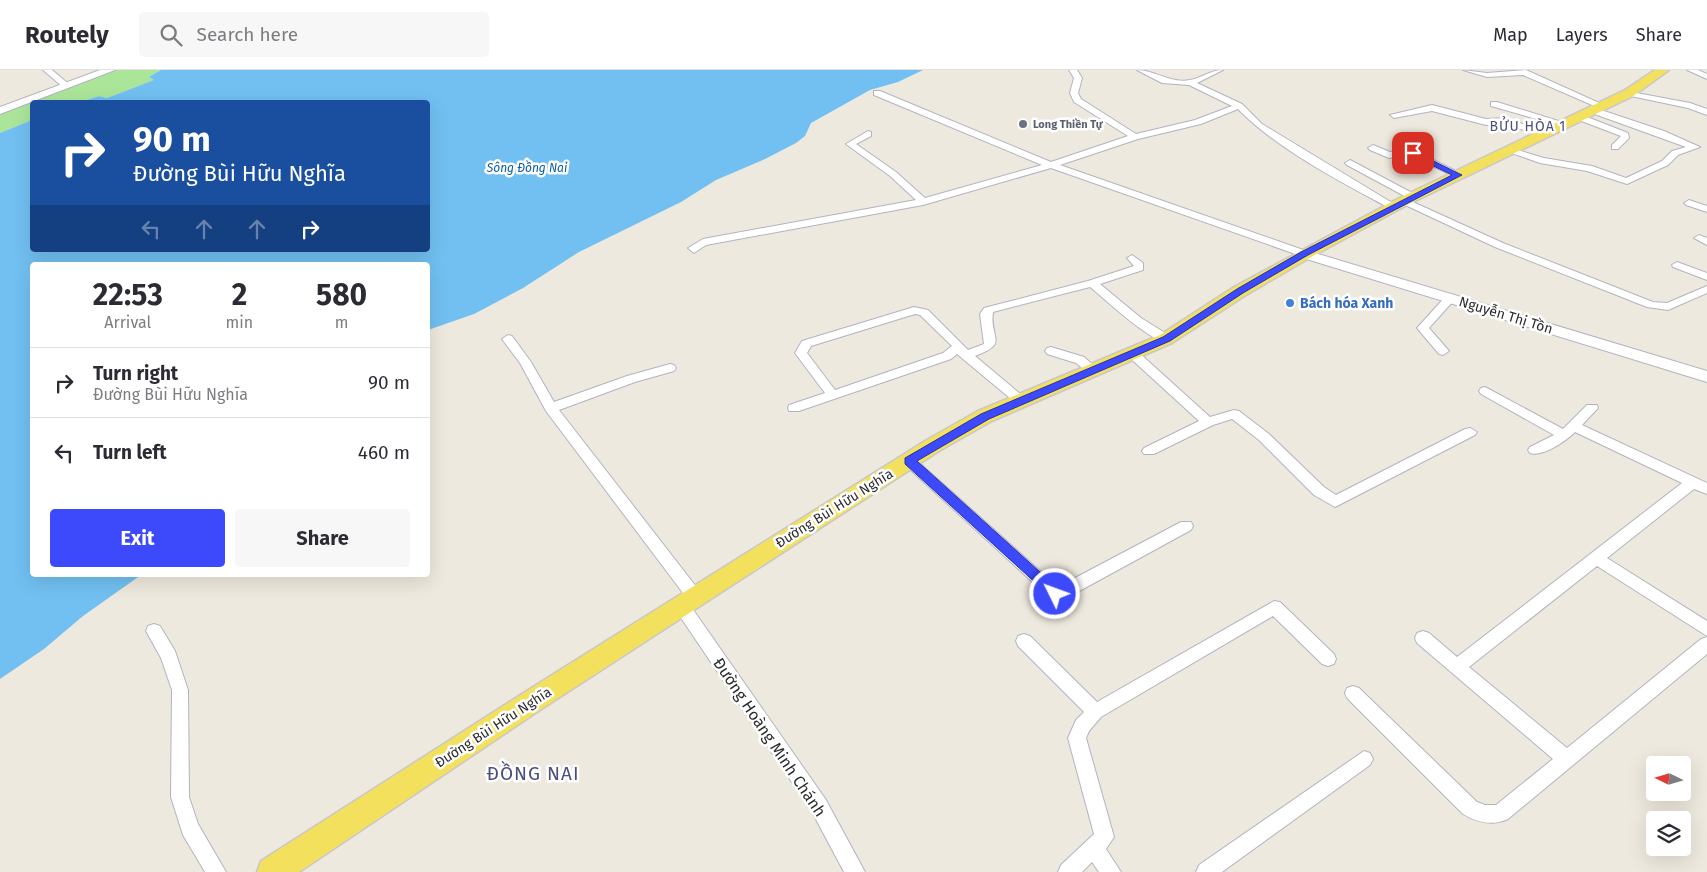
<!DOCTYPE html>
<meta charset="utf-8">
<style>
body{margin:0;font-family:"Fira Sans",sans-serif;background:#f7f7f7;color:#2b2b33;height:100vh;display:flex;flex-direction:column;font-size:19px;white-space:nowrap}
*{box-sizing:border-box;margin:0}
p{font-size:16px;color:#7c7c81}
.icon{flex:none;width:28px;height:28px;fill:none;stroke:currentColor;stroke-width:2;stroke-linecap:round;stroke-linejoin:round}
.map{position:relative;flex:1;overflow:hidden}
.drawer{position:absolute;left:30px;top:192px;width:400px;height:315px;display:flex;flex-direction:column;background:#fff;border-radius:5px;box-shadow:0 5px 20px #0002}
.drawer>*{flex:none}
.top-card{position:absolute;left:30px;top:30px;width:400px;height:152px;border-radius:5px;box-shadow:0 5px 20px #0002;background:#1a4fa0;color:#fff;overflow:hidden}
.needle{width:32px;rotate:275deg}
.tools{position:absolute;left:1646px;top:686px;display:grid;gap:10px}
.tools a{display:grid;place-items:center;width:45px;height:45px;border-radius:5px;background:#fff;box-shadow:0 5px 20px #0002;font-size:25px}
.pin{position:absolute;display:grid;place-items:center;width:42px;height:42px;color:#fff;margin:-21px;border-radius:10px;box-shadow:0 2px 8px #0006}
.me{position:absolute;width:55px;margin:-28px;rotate:312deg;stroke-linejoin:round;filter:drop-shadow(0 0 4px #0008)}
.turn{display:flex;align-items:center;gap:18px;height:105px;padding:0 20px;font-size:22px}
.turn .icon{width:65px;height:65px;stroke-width:2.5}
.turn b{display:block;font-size:35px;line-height:42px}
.lanes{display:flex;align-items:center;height:48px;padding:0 20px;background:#0003;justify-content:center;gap:25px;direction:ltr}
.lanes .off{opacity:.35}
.eta{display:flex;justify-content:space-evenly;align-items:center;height:85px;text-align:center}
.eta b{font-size:30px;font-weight:700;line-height:35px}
.cta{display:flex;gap:10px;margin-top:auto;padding:10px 20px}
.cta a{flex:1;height:58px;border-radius:5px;background:#3d4afc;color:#fff;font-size:20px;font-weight:700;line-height:58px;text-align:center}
.cta a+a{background:#f7f7f7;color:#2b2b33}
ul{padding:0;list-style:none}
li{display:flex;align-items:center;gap:15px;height:70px;padding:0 20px;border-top:1px solid #e1e1e2}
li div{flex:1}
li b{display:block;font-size:19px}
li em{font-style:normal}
header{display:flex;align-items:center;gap:30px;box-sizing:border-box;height:70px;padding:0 25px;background:#fff;border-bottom:1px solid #e1e1e2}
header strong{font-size:24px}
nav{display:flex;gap:28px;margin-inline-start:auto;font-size:18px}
.search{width:350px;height:45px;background:#f7f7f7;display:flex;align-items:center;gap:12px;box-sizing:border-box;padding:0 18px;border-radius:5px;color:#7c7c81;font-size:19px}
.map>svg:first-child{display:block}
</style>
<header>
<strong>Routely</strong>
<div class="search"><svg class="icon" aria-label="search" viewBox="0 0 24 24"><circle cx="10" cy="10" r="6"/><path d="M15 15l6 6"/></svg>Search here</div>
<nav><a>Map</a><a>Layers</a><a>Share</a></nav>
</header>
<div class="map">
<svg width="1707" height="802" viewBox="0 0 1707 802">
<rect width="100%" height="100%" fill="#eee9de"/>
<path fill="#abe59a" d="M116 0H161L149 7 155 10 107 28 99 26 81 32H32V50L0 63V43Z"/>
<path fill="#71c0f1" d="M161 0H923L898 12 870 20 811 53 805 66 796 73 765 89 716 110 681 132 579 182 523 218 474 244 428 260V195H32V505H141L83 546 44 579 0 609V63L32 50V180H428V32H81L99 26 107 28 154 10 149 7Z"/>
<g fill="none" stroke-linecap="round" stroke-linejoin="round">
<g stroke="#b2b3c0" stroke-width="2">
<path id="street" d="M43 0H52L71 16 64 18Z
M1069 0H1077L1082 8 1078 23 1081 29 1136 64 1195 50 1232 36 1189 15 1162 13 1137 0C1155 0 1171 14 1190 10 1202 8 1210 0 1223 0L1197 13 1242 34 1262 54 1399 137 1391 139C1341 112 1278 80 1238 39L1201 54 1138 69 1060 95 1309 182V186H1301L1051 98 923 135 706 175 694 183 688 178 703 169 916 130 890 106 846 74 868 61 871 62V66L856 74 896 102 925 128 1042 95 874 25V21H880L1051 92 1128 66 1074 32 1070 23 1074 8Z
M1463 0 1487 3 1526 0 1606 36 1599 38 1523 5 1487 7Z
M1687 0H1698L1707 4V9Z
M1626 21 1690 33 1707 39V45L1688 38 1626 25Z
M1491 32H1497L1568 54 1561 56 1491 36Z
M1432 35 1486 49 1506 48 1547 63 1543 66 1505 54 1486 55 1432 41 1394 48 1390 45Z
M1592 37 1664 61 1700 77 1678 85 1668 95 1627 114 1587 101 1540 93 1506 81 1511 78 1544 88 1592 96 1626 108 1662 91 1672 81 1686 77 1589 42 1588 40Z
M1576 45H1582L1628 63 1629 68 1618 79H1612V75L1621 66 1576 49Z
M1373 75 1390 82 1413 80 1464 105 1456 107 1409 85 1389 88 1370 80 1368 78Z
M1350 90 1416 125 1418 127 1410 129 1347 95 1345 93Z
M1404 128 1503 173 1653 232 1667 233 1707 216V223L1668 240 1647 237 1495 177 1401 133V129Z
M1689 130 1707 136V142L1686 135 1684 133Z
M1699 165 1707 168V175L1694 168Z
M1132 185 1143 193V200L1100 214 1141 248 1170 266 1172 269 1170 272C1154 276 1104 228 1090 217L993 242C989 269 1010 273 975 286L1025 328 1027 331 1025 334H1017L957 284 951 289 799 341H789L788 338 789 335 825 323 795 283 802 271 914 237 928 240 968 280 984 274 980 244 984 238 1088 211 1134 196 1127 188ZM915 244 920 245 952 276 943 283 835 320 807 283 811 276Z
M1677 192 1707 203V210L1673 197 1672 195Z
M1450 225 1456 228 1429 258 1449 281 1443 285 1439 284 1417 258 1446 226Z
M508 265 512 266 531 292 554 332 627 306 670 294 674 295 676 298 674 301 635 312 559 340 701 523 703 527 701 531 695 533 689 531 546 341 520 293 502 269Z
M1051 277 1084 287 1100 301 1098 304H1090L1076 293 1047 284 1045 281 1047 278Z
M1133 280 1137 281 1210 347 1234 340 1239 341 1269 364 1324 417 1336 425 1465 359 1470 358 1477 362 1475 365 1335 437 1314 425 1259 370 1232 349 1213 355 1154 384H1144L1142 381 1144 378 1199 351 1129 287 1127 284 1129 281Z
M1485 317 1563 359 1587 335H1597L1598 338 1582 355 1707 413V424L1694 419 1607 488 1707 551V566L1597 496 1469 597 1567 678 1701 569 1707 567V584L1508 749C1492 756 1478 753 1463 744L1347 628 1345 623 1347 618 1353 616 1359 618 1477 732 1485 735H1496L1553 689 1417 573 1415 568 1417 563 1423 561 1429 563 1457 587 1682 413 1575 362C1566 371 1543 387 1530 383L1528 380 1530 377 1554 365 1481 324 1479 321 1481 318Z
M909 386 914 388 1058 517 1181 452H1191L1193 456 1191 460 1072 525 1055 530 1050 528 904 394 902 391 904 388Z
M681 529 687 531 826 730 865 802H844L812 742 675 539 673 535 675 531Z
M1274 531 1280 532 1334 584 1336 589 1334 594 1328 596 1322 594 1273 546 1101 647 1089 661 1086 668 1114 767 1106 779 1121 802H1099L1092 792 1082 802H1058L1061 795 1094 764 1068 668 1076 650 1084 642 1018 576 1016 571 1018 566 1024 564 1030 566 1097 632Z
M154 554 160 556 175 581 188 620 189 727 198 754 226 802H205L183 765 171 727 172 620 161 588 146 561 148 556Z
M1364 681 1370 683 1373 689 1370 695 1222 802H1196L1199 795Z"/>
</g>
<g stroke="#b2b3c0" stroke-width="2">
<path id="secondary" d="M100 0H115L0 44V37Z
M1305 180 1707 301V312L1300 187 1298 184Z"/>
</g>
<g stroke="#c8c8c8" stroke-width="3">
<path id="primary" d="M1655 0H1669L1633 26 1409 134 1311 187 1246 225 1172 273 992 351 939 381 543 638 299 802H257L261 791 525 622 925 371 978 341 1160 265 1234 217 1399 128 1625 20Z"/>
</g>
<use href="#street" fill="#fff" fill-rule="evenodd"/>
<use href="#secondary" fill="#fff" fill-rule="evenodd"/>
<use href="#primary" fill="#f3e15e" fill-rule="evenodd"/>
</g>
<path fill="#3d4afc" stroke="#2830a4" d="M1413 81 1462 105 1308 185 1243 223 1170 271 989 349 917 391 1060 520 1062 524 1060 527H1051L905 394V388L981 344 1163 267 1237 219 1301 182 1452 105 1411 85V81Z"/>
<circle fill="#6b7280" stroke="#fff" stroke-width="2" cx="1023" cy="54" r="5"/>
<circle fill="#3f7fe0" stroke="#fff" stroke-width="2" cx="1290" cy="233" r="5"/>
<g text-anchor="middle" stroke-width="5" stroke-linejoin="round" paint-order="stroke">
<g font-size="11" font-weight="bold" fill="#5b616d" stroke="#fff" text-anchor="start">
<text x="1033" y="58">Long Thiền Tự</text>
</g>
<g font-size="12" font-style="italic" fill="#0c5ca1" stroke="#fff">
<text x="527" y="102">Sông Đồng Nai</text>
</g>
<g font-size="14" letter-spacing="1" fill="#4b4e7e" stroke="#fff">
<text x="1528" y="61">BỬU HÒA 1</text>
</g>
<g font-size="14" font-weight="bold" fill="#366cbe" stroke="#fff" text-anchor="start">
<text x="1300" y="238">Bách hóa Xanh</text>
</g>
<g font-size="14" fill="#2c2c2c" stroke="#fff">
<text transform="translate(1506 245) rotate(17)" y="5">Nguyễn Thị Tồn</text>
<text transform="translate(834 438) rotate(-32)" y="5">Đường Bùi Hữu Nghĩa</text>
<text transform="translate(493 657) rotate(-33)" y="5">Đường Bùi Hữu Nghĩa</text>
</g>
<g font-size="16" fill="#2c2c2c" stroke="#fff">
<text transform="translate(770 667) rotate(56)" y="6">Đường Hoàng Minh Chánh</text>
</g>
<g font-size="19" letter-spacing="1" fill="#4b4e7e" stroke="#fff">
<text x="533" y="710">ĐỒNG NAI</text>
</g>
</g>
</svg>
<div class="tools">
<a><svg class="needle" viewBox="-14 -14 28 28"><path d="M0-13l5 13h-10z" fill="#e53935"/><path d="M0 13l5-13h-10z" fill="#7c7c81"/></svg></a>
<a><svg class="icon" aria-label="layers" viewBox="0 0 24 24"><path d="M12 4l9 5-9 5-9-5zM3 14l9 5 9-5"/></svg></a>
</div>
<div class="pin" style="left:1413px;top:83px;background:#d93025"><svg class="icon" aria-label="arrive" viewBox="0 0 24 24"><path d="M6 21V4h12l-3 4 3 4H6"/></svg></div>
<svg class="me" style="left:1055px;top:524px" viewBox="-20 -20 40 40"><circle r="17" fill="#3d4afc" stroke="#fff" stroke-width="3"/><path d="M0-11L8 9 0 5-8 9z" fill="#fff"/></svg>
<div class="top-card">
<div class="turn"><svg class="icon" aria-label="right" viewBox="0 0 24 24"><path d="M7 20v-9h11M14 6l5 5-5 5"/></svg><div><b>90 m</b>Đường Bùi Hữu Nghĩa</div></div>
<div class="lanes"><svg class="icon off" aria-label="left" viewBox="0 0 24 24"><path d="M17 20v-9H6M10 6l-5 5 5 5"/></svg><svg class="icon off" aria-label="ahead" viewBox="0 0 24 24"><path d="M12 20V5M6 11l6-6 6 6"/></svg><svg class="icon off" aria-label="ahead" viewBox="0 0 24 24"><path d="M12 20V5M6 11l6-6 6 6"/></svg><svg class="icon" aria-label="right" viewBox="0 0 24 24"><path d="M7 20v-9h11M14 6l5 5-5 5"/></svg></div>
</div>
<section class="drawer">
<div class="eta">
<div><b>22:53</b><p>Arrival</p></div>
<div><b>2</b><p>min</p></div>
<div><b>580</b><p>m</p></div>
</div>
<ul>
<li><svg class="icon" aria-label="right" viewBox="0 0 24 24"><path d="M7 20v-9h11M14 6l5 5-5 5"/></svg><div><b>Turn right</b><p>Đường Bùi Hữu Nghĩa</p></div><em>90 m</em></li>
<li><svg class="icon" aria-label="left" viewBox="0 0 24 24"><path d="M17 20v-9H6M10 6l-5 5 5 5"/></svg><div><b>Turn left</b></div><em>460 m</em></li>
</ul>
<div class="cta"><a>Exit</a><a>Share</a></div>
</section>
</div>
